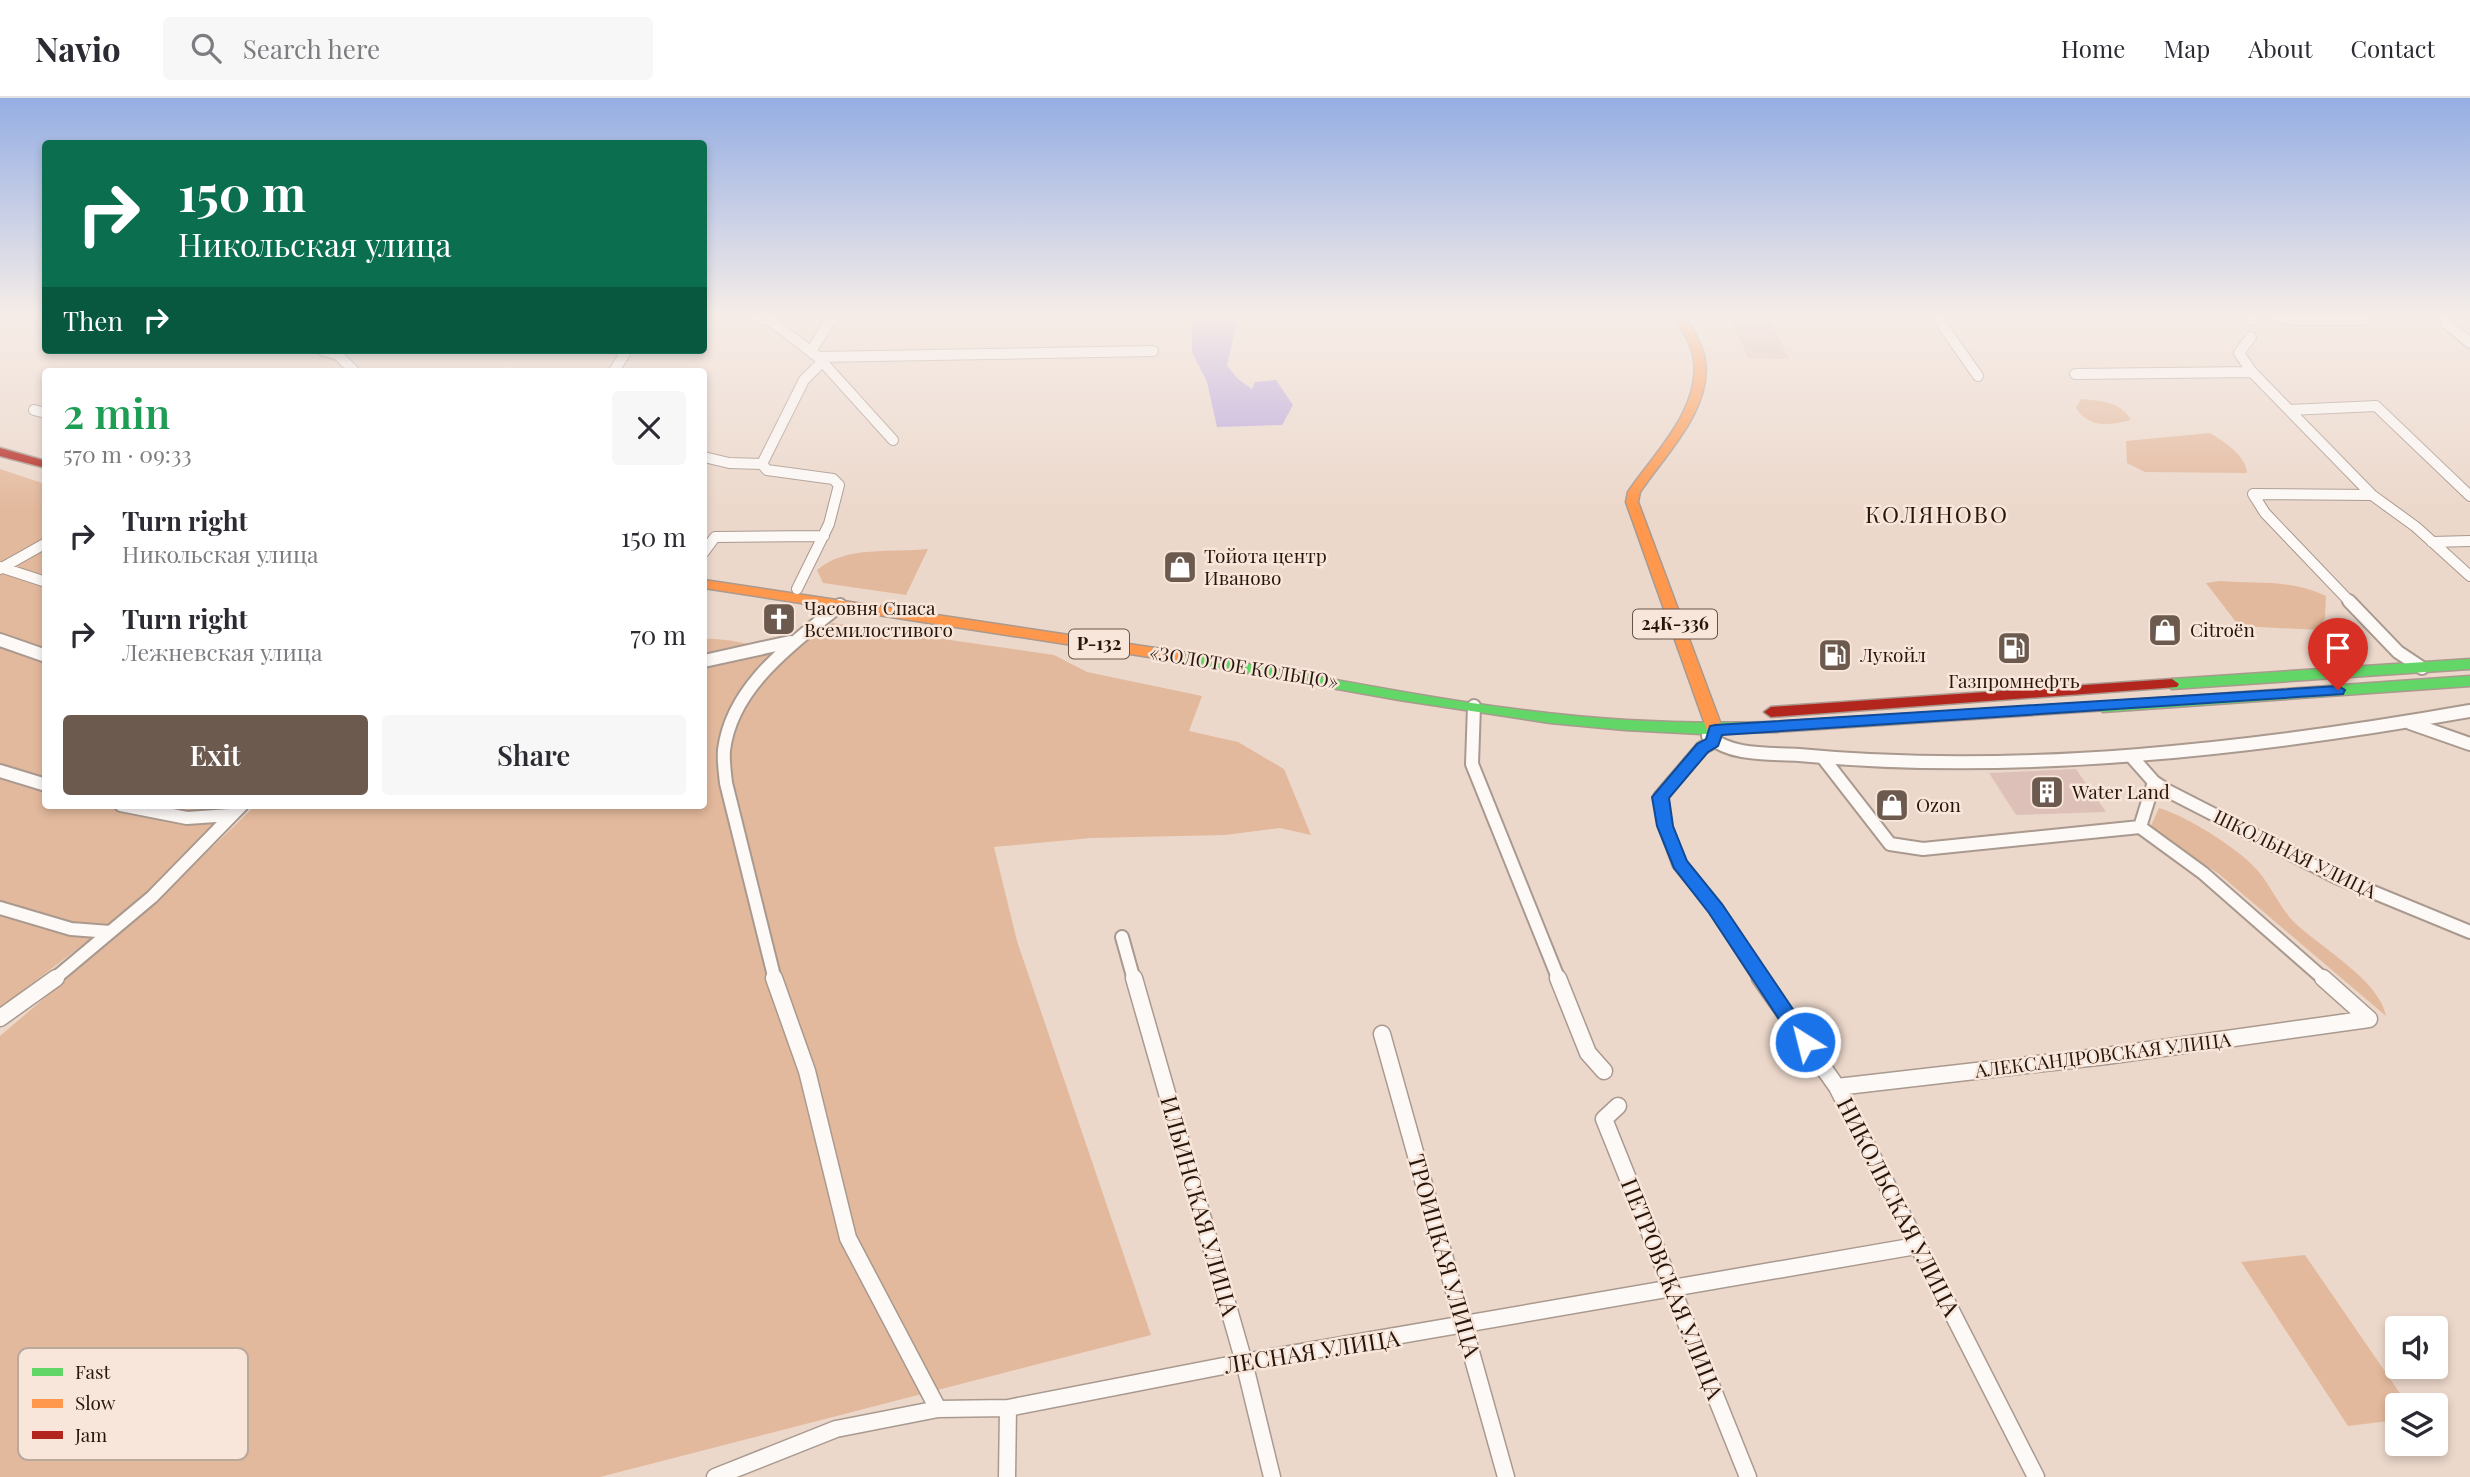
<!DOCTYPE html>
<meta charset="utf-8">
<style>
body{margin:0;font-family:"Playfair Display",serif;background:#f7f7f7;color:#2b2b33;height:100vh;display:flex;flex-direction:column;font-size:26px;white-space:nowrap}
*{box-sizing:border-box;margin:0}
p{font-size:23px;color:#7c7c81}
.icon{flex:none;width:38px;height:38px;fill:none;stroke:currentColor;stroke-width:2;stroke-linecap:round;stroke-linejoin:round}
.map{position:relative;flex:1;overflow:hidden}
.panel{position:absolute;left:42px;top:270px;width:665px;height:441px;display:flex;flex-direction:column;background:#fff;border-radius:7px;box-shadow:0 4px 10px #0003}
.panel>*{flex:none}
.banner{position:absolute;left:42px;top:42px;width:665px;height:214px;border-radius:7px;box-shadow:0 4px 10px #0003;background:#0b6e4f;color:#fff;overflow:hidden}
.fabs{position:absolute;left:2385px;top:1218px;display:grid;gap:14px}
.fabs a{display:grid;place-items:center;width:63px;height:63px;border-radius:7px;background:#fff;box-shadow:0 4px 10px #0003;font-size:35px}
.pin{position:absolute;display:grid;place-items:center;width:60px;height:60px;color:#fff;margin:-72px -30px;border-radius:50% 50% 50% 0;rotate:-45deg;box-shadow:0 0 7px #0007}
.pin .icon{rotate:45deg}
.me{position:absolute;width:77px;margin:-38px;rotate:324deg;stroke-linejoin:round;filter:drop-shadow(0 0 5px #0008)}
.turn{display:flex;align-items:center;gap:24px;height:147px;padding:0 21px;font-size:32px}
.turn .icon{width:91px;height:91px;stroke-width:2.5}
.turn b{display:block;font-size:49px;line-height:60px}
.then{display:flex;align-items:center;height:66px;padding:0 21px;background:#0003;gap:14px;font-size:26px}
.round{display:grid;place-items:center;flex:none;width:74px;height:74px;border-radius:7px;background:#f7f7f7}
.summary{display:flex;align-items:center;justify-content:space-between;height:119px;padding:0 21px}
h1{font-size:42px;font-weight:600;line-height:52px;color:#1e9e55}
.action{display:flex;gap:14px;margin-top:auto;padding:14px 21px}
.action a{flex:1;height:80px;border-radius:7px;background:#6c5a4f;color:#fff;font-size:28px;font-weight:600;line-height:80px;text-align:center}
.action a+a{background:#f7f7f7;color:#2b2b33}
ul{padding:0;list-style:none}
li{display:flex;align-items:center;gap:21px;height:98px;padding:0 21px}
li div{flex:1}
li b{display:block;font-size:26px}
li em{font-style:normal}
header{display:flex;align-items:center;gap:42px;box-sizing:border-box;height:98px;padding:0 35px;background:#fff;border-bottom:2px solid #e1e1e2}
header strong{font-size:33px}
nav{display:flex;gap:38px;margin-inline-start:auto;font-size:24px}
.search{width:490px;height:63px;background:#f7f7f7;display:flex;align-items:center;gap:18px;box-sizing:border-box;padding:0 24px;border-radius:7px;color:#7c7c81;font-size:26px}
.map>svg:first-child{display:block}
</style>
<header>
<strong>Navio</strong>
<div class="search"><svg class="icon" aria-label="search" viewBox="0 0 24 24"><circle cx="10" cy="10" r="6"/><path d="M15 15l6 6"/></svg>Search here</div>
<nav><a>Home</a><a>Map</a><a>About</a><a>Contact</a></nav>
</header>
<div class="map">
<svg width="2470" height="1379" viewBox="0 0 2470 1379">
<rect width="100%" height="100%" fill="#ecd8cb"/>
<path fill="#e3b99d" d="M2081 301C2101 303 2120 303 2131 322 2109 327 2090 331 2076 310Z
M2210 335C2224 344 2246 357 2247 375L2145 374 2127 365 2126 343Z
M0 371 45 386 46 707H237L153 793 0 910Z
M928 451 906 497 823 485 817 472C846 447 893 455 928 451Z
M2220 483C2258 486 2291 481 2326 498L2325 520 2319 532 2239 528 2206 485Z
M832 525 1054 557 1087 574 1202 598 1189 633 1238 644 1284 671 1311 737 1280 730 1225 737 1091 740 994 749 1017 843 1151 1237 600 1379H0V938L143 816 256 707H704V541C739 539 773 559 805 544 815 539 824 531 832 525Z
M2159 710C2187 718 2241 752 2259 774 2271 789 2280 809 2293 823 2319 849 2379 881 2386 918L2219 776 2150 730Z
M2305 1157 2408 1307H2398L2397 1322 2348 1328 2241 1164Z"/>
<path fill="#b8a4dc" d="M1192 218H1238L1227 268 1238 281 1252 291 1255 284 1276 282 1293 307 1282 327 1217 329 1207 284 1192 254Z"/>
<path fill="#ddc0b7" d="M1730 218H1769L1789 261 1748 260Z
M2076 671 2106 714 2016 717 1989 675Z"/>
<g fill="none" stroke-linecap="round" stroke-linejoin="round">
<g stroke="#a9998e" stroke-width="12">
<path id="street-far2" d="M754 218 771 223 818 259
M1936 218 1978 278
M2250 218 2253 222
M2275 218 2292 222H2365
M2444 218 2447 226 2470 245
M2251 239 2239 255 2252 274 2372 397 2416 429 2470 478
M322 252 338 257 354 273
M813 256V250L833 218
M614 273 627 252
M2075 276 2252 274
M34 312 46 315
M2289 312 2376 308 2470 398
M893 342 818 259 1153 253
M704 359 729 365 762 366 767 372 833 381 839 387 829 426 797 491
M762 366 804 282 822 264
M2432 444 2470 443
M704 454 715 439 824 438
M0 469 46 484
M0 471 46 445
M2351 505 2265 415 2253 396 2372 397"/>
</g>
<g stroke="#a9998e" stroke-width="16">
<path id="street-far1" d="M2349 503 2398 554 2422 570
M0 542 46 558
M704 563 790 544
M1474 608 1472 666 1559 882
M2410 625 2470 646
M1708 638C1733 659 1769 655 1799 657 2018 678 2255 651 2470 613
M1713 644 1702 650 1660 699 1665 728 1679 766 1715 810 1761 882
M2131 658 2154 684 2166 692 2334 778 2470 834
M1824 661 1890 746 1923 751 2140 729
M0 673 46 687
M2154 684 2140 729 2203 775 2325 882
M121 707 187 720 230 717
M0 810 71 831 110 834
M1122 839 1134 882
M53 882 152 799 242 707
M775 882 726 685C725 675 723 663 724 652 732 587 794 545 840 507"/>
</g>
<g stroke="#a9998e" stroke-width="19">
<path id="street" d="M774 880 807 973 848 1140 938 1311
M1134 880 1244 1264 1272 1379
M1558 880 1588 955 1604 973
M1760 880 1837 989 2036 1379
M2323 880 2369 921
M0 920 56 880
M1382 936 1506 1379
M1837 989 2106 958 2369 921
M1618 1008 1604 1021 1748 1379
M715 1379 836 1331 938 1311 1008 1310 1244 1264 1916 1148
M1007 1379 1008 1310"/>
</g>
<g stroke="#a9998e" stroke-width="3">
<path id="fast" d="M1175 553C1325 578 1475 613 1627 622 1677 625 1726 625 1776 624L1784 629 1776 634 1701 636 1625 632 1550 625 1399 602 1170 561 1168 558Z
M2470 561V571L2172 591 2165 586 2172 581Z
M2470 578V588L2103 614 2096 609 2103 604Z"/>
</g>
<g stroke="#a9998e" stroke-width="3">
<path id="slow" d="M1675 218H1685C1692 232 1703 247 1705 263 1712 311 1665 357 1640 394L1638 404 1723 632 1715 637 1707 632 1626 404 1628 394C1653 357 1701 311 1694 262 1692 246 1682 232 1675 218Z
M704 482 1175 553 1182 558 1175 563 704 490Z
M2103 604 2108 606 2110 609 2108 612 1776 634 1768 629 1776 624Z"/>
</g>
<g stroke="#a9998e" stroke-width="3">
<path id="jam" d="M0 350 46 363V370L0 358Z
M2172 581 2179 586 2177 589 1771 619 1764 614 1771 609Z"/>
</g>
<use href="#street-far2" stroke="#fcf9f7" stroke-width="10"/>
<use href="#street-far1" stroke="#fcf9f7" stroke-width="12"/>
<use href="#street" stroke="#fcf9f7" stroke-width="16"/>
<use href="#fast" fill="#63d668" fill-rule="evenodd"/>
<use href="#slow" fill="#ff974d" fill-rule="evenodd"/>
<use href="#jam" fill="#b3261e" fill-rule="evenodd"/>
</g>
<linearGradient id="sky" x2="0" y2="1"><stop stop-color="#95aee3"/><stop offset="0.53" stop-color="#f6ede8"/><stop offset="1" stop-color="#f6ede8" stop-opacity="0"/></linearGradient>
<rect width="2470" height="411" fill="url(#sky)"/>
<path fill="#1a73e8" stroke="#114b97" stroke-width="2" d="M2338 588 2345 592 2343 596 1722 637 1718 648 1708 654 1669 700 1673 728 1687 763 1722 806 1811 938 1814 944 1811 950H1798L1709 815 1674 770 1657 728 1652 699 1697 646 1706 641 1710 628 1715 627Z"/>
<defs>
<g id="shop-square" transform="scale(1.75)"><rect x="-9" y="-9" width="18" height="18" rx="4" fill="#6c5a4f" stroke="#f9e6da"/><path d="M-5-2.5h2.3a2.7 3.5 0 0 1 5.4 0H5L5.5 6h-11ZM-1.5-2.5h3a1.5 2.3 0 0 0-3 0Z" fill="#fff"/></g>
<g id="church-square" transform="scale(1.75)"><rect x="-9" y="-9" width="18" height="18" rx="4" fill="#6c5a4f" stroke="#f9e6da"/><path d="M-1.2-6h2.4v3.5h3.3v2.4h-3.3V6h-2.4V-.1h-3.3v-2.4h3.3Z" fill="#fff"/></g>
<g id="fuel-square" transform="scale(1.75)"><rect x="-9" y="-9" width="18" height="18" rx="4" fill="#6c5a4f" stroke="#f9e6da"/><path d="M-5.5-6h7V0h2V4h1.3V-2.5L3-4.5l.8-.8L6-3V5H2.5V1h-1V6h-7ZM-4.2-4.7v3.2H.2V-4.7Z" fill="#fff"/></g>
<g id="building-square" transform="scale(1.75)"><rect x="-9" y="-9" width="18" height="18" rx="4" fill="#6c5a4f" stroke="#f9e6da"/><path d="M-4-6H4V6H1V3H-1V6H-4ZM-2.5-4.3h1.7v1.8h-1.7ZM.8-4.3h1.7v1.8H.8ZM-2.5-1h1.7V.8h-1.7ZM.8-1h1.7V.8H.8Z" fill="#fff"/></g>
</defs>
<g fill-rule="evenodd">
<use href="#shop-square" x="1180" y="469"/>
<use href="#church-square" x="779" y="521"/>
<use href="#shop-square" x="2165" y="532"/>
<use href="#fuel-square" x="2014" y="550"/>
<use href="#fuel-square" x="1835" y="557"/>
<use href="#building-square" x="2047" y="694"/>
<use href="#shop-square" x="1892" y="707"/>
</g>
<g text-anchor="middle" stroke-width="5" stroke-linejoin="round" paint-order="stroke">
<g fill="#f9e6da" stroke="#66544a" stroke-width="2">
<rect x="1633" y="511.5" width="84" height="29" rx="5"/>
<rect x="1069" y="531.5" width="60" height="29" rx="5"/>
</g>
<g font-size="18" font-weight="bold" fill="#27160c">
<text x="1675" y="532">24К-336</text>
<text x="1099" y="552">Р-132</text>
</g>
<g font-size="19" fill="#27160c" stroke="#f9e6da" text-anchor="start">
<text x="1204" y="465">Тойота центр<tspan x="1204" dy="22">Иваново</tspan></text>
<text x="804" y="517">Часовня Спаса<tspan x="804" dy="22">Всемилостивого</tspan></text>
<text x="2190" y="539">Citroën</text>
<text x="1860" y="564">Лукойл</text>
<text x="2014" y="590" text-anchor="middle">Газпромнефть</text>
<text x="2072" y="701">Water Land</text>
<text x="1916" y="714">Ozon</text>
</g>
<g font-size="19" fill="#27160c" stroke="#f9e6da">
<text transform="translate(1244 569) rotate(9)" y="7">«ЗОЛОТОЕ КОЛЬЦО»</text>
<text transform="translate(2295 756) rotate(26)" y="7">ШКОЛЬНАЯ УЛИЦА</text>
<text transform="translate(2103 957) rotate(-7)" y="7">АЛЕКСАНДРОВСКАЯ УЛИЦА</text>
</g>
<g font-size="23" letter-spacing="2" fill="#27160c" stroke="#f9e6da">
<text x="1937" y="425">КОЛЯНОВО</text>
</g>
<g font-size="23" fill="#27160c" stroke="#f9e6da">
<text transform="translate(1199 1108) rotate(74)" y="8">ИЛЬИНСКАЯ УЛИЦА</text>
<text transform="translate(1898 1109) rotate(63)" y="8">НИКОЛЬСКАЯ УЛИЦА</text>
<text transform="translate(1444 1158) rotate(74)" y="8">ТРОИЦКАЯ УЛИЦА</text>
<text transform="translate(1672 1191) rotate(68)" y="8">ПЕТРОВСКАЯ УЛИЦА</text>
<text transform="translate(1312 1254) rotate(-9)" y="8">ЛЕСНАЯ УЛИЦА</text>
</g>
</g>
<rect x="18" y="1250" width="230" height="112" rx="10" fill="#f9e6da" stroke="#baa89c" stroke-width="2"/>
<rect x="32" y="1270" width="31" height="8" fill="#63d668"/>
<rect x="32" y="1301" width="31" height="9" fill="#ff974d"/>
<rect x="32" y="1333" width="31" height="8" fill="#b3261e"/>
<g font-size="19" fill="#27160c">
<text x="75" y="1281">Fast</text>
<text x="75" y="1312">Slow</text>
<text x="75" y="1344">Jam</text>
</g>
</svg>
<div class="fabs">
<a><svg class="icon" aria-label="sound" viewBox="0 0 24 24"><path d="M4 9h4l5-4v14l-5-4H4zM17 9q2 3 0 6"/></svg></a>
<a><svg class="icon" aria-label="layers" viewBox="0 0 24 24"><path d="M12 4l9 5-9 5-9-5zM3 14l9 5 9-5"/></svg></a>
</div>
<div class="pin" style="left:2338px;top:592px;background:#d93025"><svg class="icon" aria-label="arrive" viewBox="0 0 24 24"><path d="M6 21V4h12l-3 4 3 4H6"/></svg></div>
<svg class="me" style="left:1805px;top:944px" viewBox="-20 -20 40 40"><circle r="17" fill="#1a73e8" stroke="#fff" stroke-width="3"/><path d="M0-11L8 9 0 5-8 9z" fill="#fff"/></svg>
<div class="banner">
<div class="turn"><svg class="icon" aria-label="right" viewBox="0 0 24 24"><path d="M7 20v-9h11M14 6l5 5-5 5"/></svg><div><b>150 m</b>Никольская улица</div></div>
<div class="then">Then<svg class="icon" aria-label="right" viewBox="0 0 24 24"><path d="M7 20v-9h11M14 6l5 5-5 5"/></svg></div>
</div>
<section class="panel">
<div class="summary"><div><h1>2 min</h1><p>570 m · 09:33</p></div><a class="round"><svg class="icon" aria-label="close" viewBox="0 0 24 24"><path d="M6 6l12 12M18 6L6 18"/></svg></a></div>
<ul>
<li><svg class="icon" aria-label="right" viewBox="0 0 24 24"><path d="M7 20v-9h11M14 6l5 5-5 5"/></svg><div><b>Turn right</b><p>Никольская улица</p></div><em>150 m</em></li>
<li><svg class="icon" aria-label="right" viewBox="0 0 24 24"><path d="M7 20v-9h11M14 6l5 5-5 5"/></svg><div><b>Turn right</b><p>Лежневская улица</p></div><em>70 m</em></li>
</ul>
<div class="action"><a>Exit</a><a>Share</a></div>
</section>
</div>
